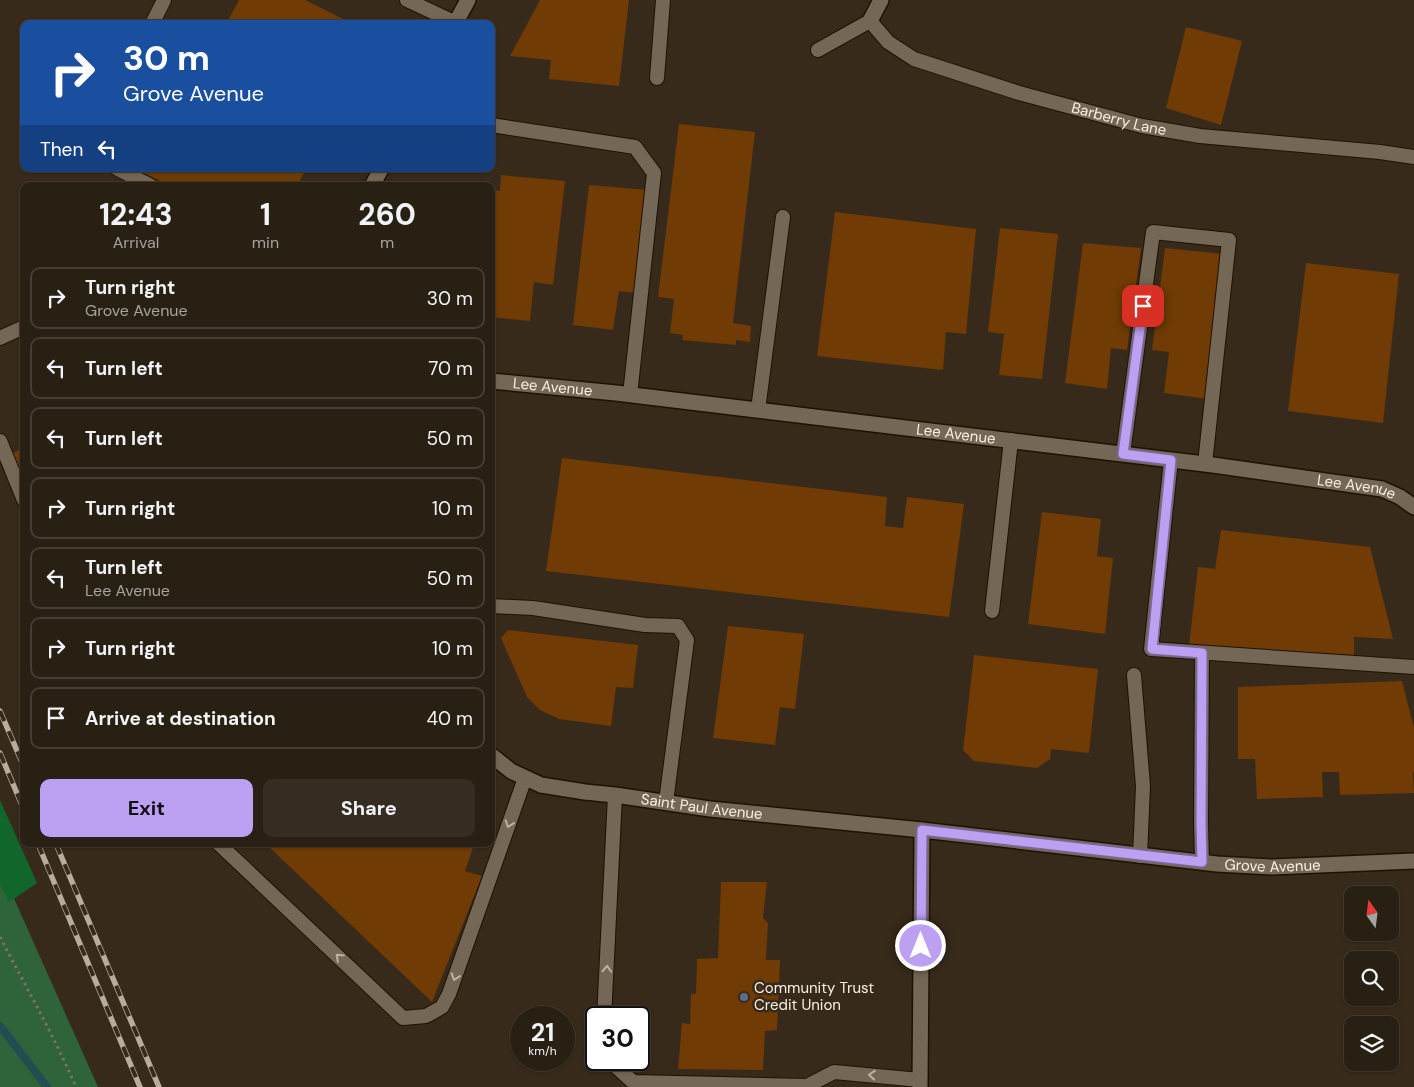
<!DOCTYPE html>
<style>
body{margin:0;font-family:"DM Sans",sans-serif;background:#352d22;color:#f1f3f6;height:100vh;display:flex;flex-direction:column;font-size:19px;white-space:nowrap}
*{box-sizing:border-box;margin:0}
p{font-size:16px;color:#a5a3a0}
.icon{flex:none;width:28px;height:28px;fill:none;stroke:currentColor;stroke-width:2;stroke-linecap:round;stroke-linejoin:round}
.map{position:relative;flex:1;overflow:hidden}
.side{position:absolute;left:20px;top:182px;width:475px;height:665px;display:flex;flex-direction:column;background:#292014;border-radius:10px;box-shadow:0 1px 4px #0004,0 0 0 1px #453e34}
.side>*{flex:none}
.top-card{position:absolute;left:20px;top:20px;width:475px;height:152px;border-radius:10px;box-shadow:0 1px 4px #0004,0 0 0 1px #453e34;background:#1a4fa0;color:#fff;overflow:hidden}
.needle{width:32px;rotate:346deg}
.buttons{position:absolute;left:1344px;top:886px;display:grid;gap:10px}
.buttons a{display:grid;place-items:center;width:55px;height:55px;border-radius:10px;background:#292014;box-shadow:0 1px 4px #0004,0 0 0 1px #453e34;font-size:25px}
.speed{position:absolute;left:510px;top:1006px;display:flex;gap:10px;font-size:25px;font-weight:700;text-align:center}
.speed>*{display:grid;place-content:center;width:65px;height:65px;border-radius:50%;background:#292014;box-shadow:0 1px 4px #0004,0 0 0 1px #453e34;line-height:1}
.speed small{font-size:12px;font-weight:400}
.speed .limit{border:2px solid #111;border-radius:8px;background:#fff;color:#111}
.pin{position:absolute;display:grid;place-items:center;width:42px;height:42px;color:#fff;margin:-21px;border-radius:10px;box-shadow:0 2px 8px #0006}
.me{position:absolute;width:55px;margin:-28px;rotate:0deg;stroke-linejoin:round;filter:drop-shadow(0 0 4px #0008)}
.turn{display:flex;align-items:center;gap:18px;height:105px;padding:0 20px;font-size:22px}
.turn .icon{width:65px;height:65px;stroke-width:2.5}
.turn b{display:block;font-size:35px;line-height:42px}
.then{display:flex;align-items:center;height:48px;padding:0 20px;background:#0003;gap:10px;font-size:19px}
.eta{display:flex;justify-content:space-evenly;align-items:center;height:85px;text-align:center}
.eta b{font-size:30px;font-weight:700;line-height:35px}
.cta{display:flex;gap:10px;margin-top:auto;padding:10px 20px}
.cta a{flex:1;height:58px;border-radius:10px;background:#bca0f2;color:#111;font-size:20px;font-weight:700;line-height:58px;text-align:center}
.cta a+a{background:#352d22;color:#f1f3f6}
ul{padding:0;list-style:none}
li{display:flex;align-items:center;gap:15px;height:62px;margin:0 10px 8px;padding:0 10px;border:2px solid #453e34;border-radius:10px}
li div{flex:1}
li b{display:block;font-size:19px}
li em{font-style:normal}
.map>svg:first-child{display:block}
</style>
<div class="map">
<svg width="1414" height="1087" viewBox="0 0 1414 1087">
<rect width="100%" height="100%" fill="#372a1a"/>
<path fill="#2f633a" d="M0 867 98 1087H0Z"/>
<path fill="#11662c" d="M0 800 37 883 9 902 0 884Z"/>
<g fill="none" stroke-linecap="round" stroke-linejoin="round">
<path stroke="#224d52" stroke-width="8" d="M0 1026 47 1087"/>
</g>
<path fill="#703b05" d="M239 0H305L353 24H226Z
M540 0H629L619 86 549 79 551 60 510 56Z
M1186 27 1242 41 1221 125 1166 108Z
M679 124 755 132 733 323 751 326 750 342 736 340V345L682 340 683 335 670 333 674 299 658 297Z
M136 169H306L297 186H170Z
M501 175 565 181 553 285 534 282 530 321 491 317V190L500 191Z
M589 185 648 190 636 293 619 291 613 330 573 325Z
M835 212 976 229 966 334 946 332 943 370 817 356Z
M1000 228 1058 234 1042 379 999 375 1004 334 988 332Z
M1083 243 1141 248 1127 350 1111 348 1107 389 1065 383Z
M1165 248 1223 254 1207 399 1164 393 1169 352 1152 350Z
M1306 263 1399 274 1383 423 1288 411Z
M24 448V479L13 453Z
M562 458 887 497 885 526 903 528 907 497 964 504 949 617 546 571Z
M1042 512 1101 519 1097 556 1113 558 1105 634 1028 624Z
M1221 530 1370 547 1393 639 1354 637V655L1189 646 1198 567 1215 569Z
M728 626 804 634 795 709 780 707 775 745 713 738Z
M508 630 638 645 633 688 616 687 611 726 559 719 540 710 527 697 501 638Z
M974 655 1098 669 1089 753 1051 749 1050 759 1037 768 974 761 963 750Z
M1402 681 1414 728V772H1413L1414 793 1340 795 1339 772H1322L1323 797 1257 799 1255 759H1238V687Z
M266 844H474L465 871 482 876 432 1002Z
M721 882H767L763 918 768 923 766 960H780L777 1030 765 1031 763 1070 678 1069 682 1023 690 1024 691 994H696L697 959 718 958Z"/>
<g fill="none" stroke-linecap="round" stroke-linejoin="round">
<g stroke="#1e1204" stroke-width="16">
<g id="lane">
<path d="M407 0 456 23"/>
<path d="M152 24 164 0"/>
<path id="s1" d="M818 50 870 21 888 42 914 59 1019 93 1142 126 1200 136 1380 152 1414 157"/>
<path d="M657 78 663 0"/>
<path d="M491 125 635 147 654 173 630 395"/>
<path d="M118 169 151 186"/>
<path d="M0 338 24 327"/>
<path d="M758 410 783 217"/>
<path d="M0 441 24 500"/>
<path d="M1123 454 1153 232 1229 240 1205 464"/>
<path d="M1171 460 1151 649 1414 667"/>
<path d="M491 606 533 608 645 625 678 626 687 640 666 802"/>
<path d="M992 611 1011 440"/>
<path d="M1134 675 1143 786 1140 856"/>
<path d="M219 844 403 1018 426 1016 442 1007 449 994 525 778"/>
<path d="M1202 862 1201 823 1202 653"/>
<path d="M604 1018 615 795"/>
<path d="M609 1060 633 1082 807 1086 834 1072 920 1080"/>
</g>
</g>
<g stroke="#1e1204" stroke-width="18">
<g id="street">
<path d="M870 21 881 0"/>
<path d="M455 24 468 0"/>
<path d="M372 186 381 169"/>
<path id="s2" d="M491 381 616 393 1213 465 1382 489 1400 497 1414 507"/>
<path id="s3" d="M491 755 511 771 541 785 585 792 615 795 710 809 922 830 1217 864 1272 867 1414 861"/>
<path d="M920 1087 922 830"/>
</g>
</g>
<path stroke="#7e7265" stroke-width="3" stroke-dasharray="2.5 4" stroke-linecap="butt" d="M0 937C26 987 54 1036 76 1087"/>
<use href="#lane" stroke="#756755" stroke-width="14"/>
<use href="#street" stroke="#756755" stroke-width="15"/>
<g stroke="#b6aca0" stroke-width="5.5">
<path id="rail" d="M0 711 24 767
M0 753 24 810
M38 844 140 1087
M56 844 159 1087"/>
</g>
<use href="#rail" stroke="#372a1a" stroke-width="4" stroke-dasharray="11" stroke-linecap="butt"/>
</g>
<defs><path id="oneway-chevron" d="M-2-3.5L2.5 0L-2 3.5" fill="none" stroke-width="1.6" stroke-linecap="round" stroke-linejoin="round" transform="scale(1.25)"/></defs>
<g stroke="#bcb2a4">
<use href="#oneway-chevron" transform="translate(509 824) rotate(109)"/>
<use href="#oneway-chevron" transform="translate(339 957) rotate(-137)"/>
<use href="#oneway-chevron" transform="translate(607 969) rotate(-87)"/>
<use href="#oneway-chevron" transform="translate(455 977) rotate(109)"/>
<use href="#oneway-chevron" transform="translate(872 1075) rotate(-175)"/>
</g>
<g fill="none" stroke-linecap="round" stroke-linejoin="round">
<g stroke="#7a689d" stroke-width="12">
<path id="route" d="M921 946 922 830 1202 862 1201 823 1202 653 1152 649 1171 460 1123 454 1143 306"/>
</g>
<use href="#route" stroke="#bca0f2" stroke-width="9"/>
</g>
<circle fill="#5c6f8a" stroke="#372a1a" stroke-width="2" cx="744" cy="997" r="5"/>
<g text-anchor="middle" stroke-width="5" stroke-linejoin="round" paint-order="stroke">
<g font-size="15" fill="#f7efe5" stroke="#372a1a">
<text dy="5" stroke="none"><textPath href="#s1" startOffset="332">Barberry Lane</textPath></text>
<text dy="5" stroke="none"><textPath href="#s2" startOffset="62">Lee Avenue</textPath></text>
<text dy="5" stroke="none"><textPath href="#s2" startOffset="468">Lee Avenue</textPath></text>
<text dy="5" stroke="none"><textPath href="#s2" startOffset="872">Lee Avenue</textPath></text>
<text dy="5" stroke="none"><textPath href="#s3" startOffset="221">Saint Paul Avenue</textPath></text>
<text dy="5" stroke="none"><textPath href="#s3" startOffset="795">Grove Avenue</textPath></text>
</g>
<g font-size="15" fill="#f7efe5" stroke="#372a1a" text-anchor="start">
<text x="754" y="993">Community Trust<tspan x="754" dy="17">Credit Union</tspan></text>
</g>
</g>
</svg>
<div class="buttons">
<a><svg class="needle" viewBox="-14 -14 28 28"><path d="M0-13l5 13h-10z" fill="#e53935"/><path d="M0 13l5-13h-10z" fill="#a5a3a0"/></svg></a>
<a><svg class="icon" aria-label="search" viewBox="0 0 24 24"><circle cx="10" cy="10" r="6"/><path d="M15 15l6 6"/></svg></a>
<a><svg class="icon" aria-label="layers" viewBox="0 0 24 24"><path d="M12 4l9 5-9 5-9-5zM3 14l9 5 9-5"/></svg></a>
</div>
<div class="speed"><div>21<small>km/h</small></div><div class="limit">30</div></div>
<div class="pin" style="left:1143px;top:306px;background:#d93025"><svg class="icon" aria-label="arrive" viewBox="0 0 24 24"><path d="M6 21V4h12l-3 4 3 4H6"/></svg></div>
<svg class="me" style="left:921px;top:946px" viewBox="-20 -20 40 40"><circle r="17" fill="#bca0f2" stroke="#fff" stroke-width="3"/><path d="M0-11L8 9 0 5-8 9z" fill="#fff"/></svg>
<div class="top-card">
<div class="turn"><svg class="icon" aria-label="right" viewBox="0 0 24 24"><path d="M7 20v-9h11M14 6l5 5-5 5"/></svg><div><b>30 m</b>Grove Avenue</div></div>
<div class="then">Then<svg class="icon" aria-label="left" viewBox="0 0 24 24"><path d="M17 20v-9H6M10 6l-5 5 5 5"/></svg></div>
</div>
<section class="side">
<div class="eta">
<div><b>12:43</b><p>Arrival</p></div>
<div><b>1</b><p>min</p></div>
<div><b>260</b><p>m</p></div>
</div>
<ul>
<li><svg class="icon" aria-label="right" viewBox="0 0 24 24"><path d="M7 20v-9h11M14 6l5 5-5 5"/></svg><div><b>Turn right</b><p>Grove Avenue</p></div><em>30 m</em></li>
<li><svg class="icon" aria-label="left" viewBox="0 0 24 24"><path d="M17 20v-9H6M10 6l-5 5 5 5"/></svg><div><b>Turn left</b></div><em>70 m</em></li>
<li><svg class="icon" aria-label="left" viewBox="0 0 24 24"><path d="M17 20v-9H6M10 6l-5 5 5 5"/></svg><div><b>Turn left</b></div><em>50 m</em></li>
<li><svg class="icon" aria-label="right" viewBox="0 0 24 24"><path d="M7 20v-9h11M14 6l5 5-5 5"/></svg><div><b>Turn right</b></div><em>10 m</em></li>
<li><svg class="icon" aria-label="left" viewBox="0 0 24 24"><path d="M17 20v-9H6M10 6l-5 5 5 5"/></svg><div><b>Turn left</b><p>Lee Avenue</p></div><em>50 m</em></li>
<li><svg class="icon" aria-label="right" viewBox="0 0 24 24"><path d="M7 20v-9h11M14 6l5 5-5 5"/></svg><div><b>Turn right</b></div><em>10 m</em></li>
<li><svg class="icon" aria-label="arrive" viewBox="0 0 24 24"><path d="M6 21V4h12l-3 4 3 4H6"/></svg><div><b>Arrive at destination</b></div><em>40 m</em></li>
</ul>
<div class="cta"><a>Exit</a><a>Share</a></div>
</section>
</div>
